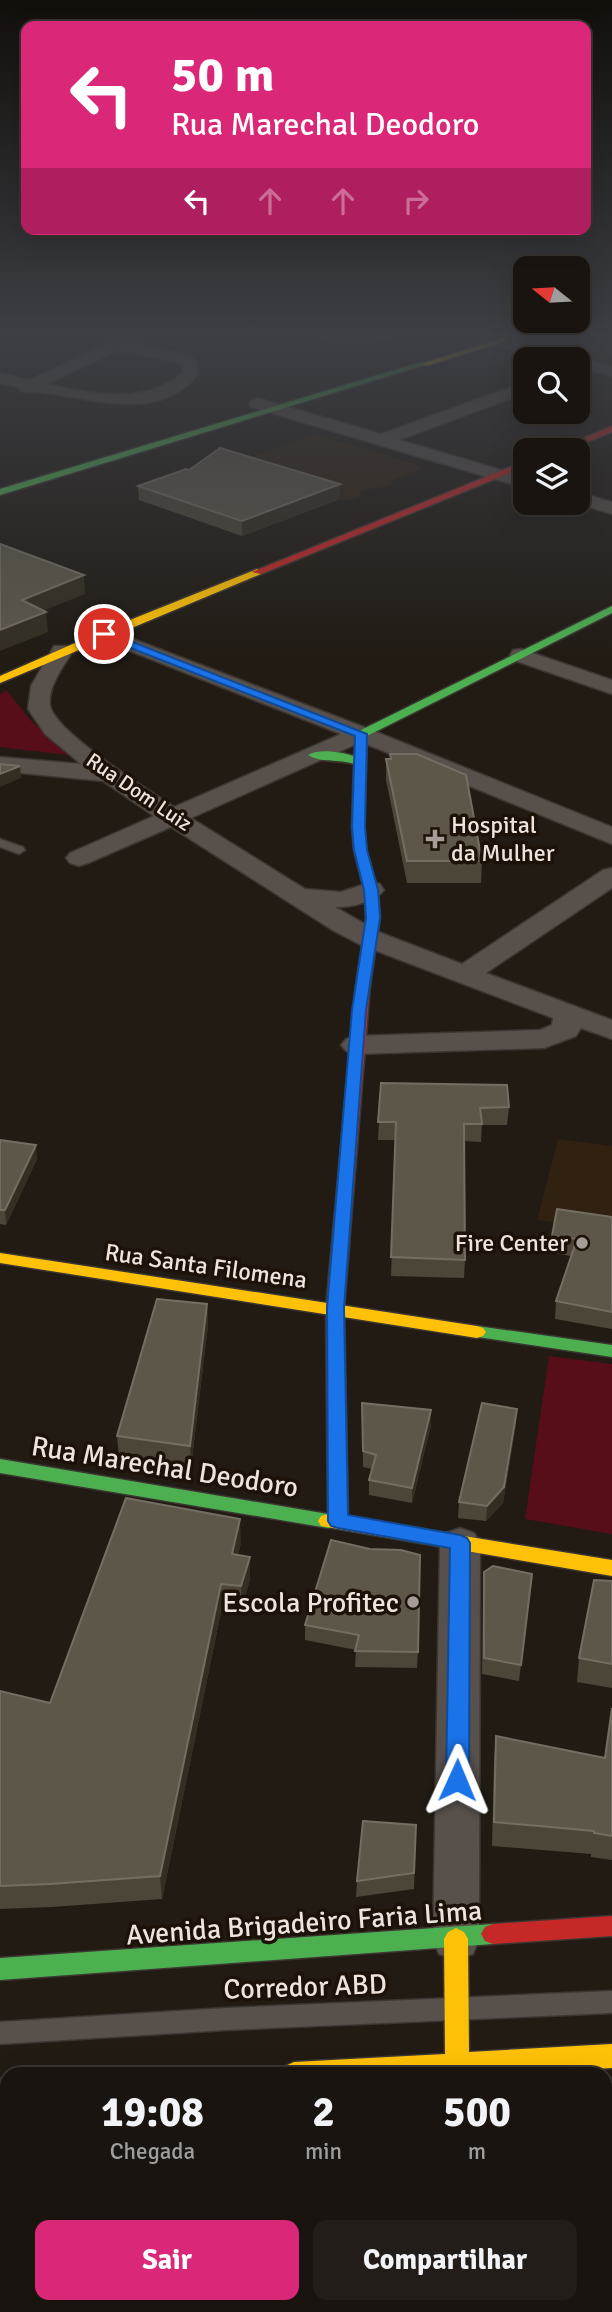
<!DOCTYPE html>
<html lang="pt">
<style>
body{margin:0;font-family:Signika,sans-serif;background:#221d18;color:#f1f3f6;height:100vh;display:flex;flex-direction:column;font-size:26px;white-space:nowrap}
*{box-sizing:border-box;margin:0}
p{font-size:23px;color:#9f9e9e}
.icon{flex:none;width:38px;height:38px;fill:none;stroke:currentColor;stroke-width:2;stroke-linecap:round;stroke-linejoin:round}
.map{position:relative;flex:1;overflow:hidden}
.sheet{position:absolute;left:0px;top:2067px;width:612px;height:247px;display:flex;flex-direction:column;background:#19140f;border-radius:21px 21px 0 0;box-shadow:0 7px 28px #0002,0 0 0 2px #37332f}
.sheet>*{flex:none}
.guide{position:absolute;left:21px;top:21px;width:570px;height:214px;border-radius:14px;box-shadow:0 7px 28px #0002,0 0 0 2px #37332f;background:#db2777;color:#fff;overflow:hidden}
.needle{width:46px;rotate:288deg}
.tools{position:absolute;left:513px;top:256px;display:grid;gap:14px}
.tools a{display:grid;place-items:center;width:77px;height:77px;border-radius:14px;background:#19140f;box-shadow:0 7px 28px #0002,0 0 0 2px #37332f;font-size:35px}
.pin{position:absolute;display:grid;place-items:center;width:60px;height:60px;color:#fff;margin:-30px;border:4px solid #fff;border-radius:50%;box-shadow:0 2px 7px #0007}
.me{position:absolute;width:77px;margin:-38px;rotate:1deg;stroke-linejoin:round;filter:drop-shadow(0 0 5px #0008)}
.turn{display:flex;align-items:center;gap:24px;height:147px;padding:0 35px;font-size:32px}
.turn .icon{width:91px;height:91px;stroke-width:2.5}
.turn b{display:block;font-size:49px;line-height:60px}
.lanes{display:flex;align-items:center;height:66px;padding:0 35px;background:#0003;justify-content:center;gap:35px;direction:ltr}
.lanes .off{opacity:.35}
.eta{display:flex;justify-content:space-evenly;align-items:center;height:119px;text-align:center}
.eta b{font-size:42px;font-weight:800;line-height:49px}
.button{display:flex;gap:14px;margin-top:auto;padding:14px 35px}
.button a{flex:1;height:80px;border-radius:14px;background:#db2777;color:#fff;font-size:28px;font-weight:800;line-height:80px;text-align:center}
.button a+a{background:#221d18;color:#f1f3f6}
.map>svg:first-child{display:block}
</style>
<div class="map">
<svg width="612" height="2312" viewBox="0 0 612 2312">
<rect width="100%" height="100%" fill="#211b14"/>
<path fill="#302111" d="M549 333H612V367L531 345 527 342Z
M314 434 421 466 419 470 392 480 391 485 361 491 360 497 346 501 234 464Z
M558 1139 612 1146V1230L537 1220Z"/>
<path fill="#570e18" d="M6 690 33 723 76 756 0 747V695Z
M549 1356 612 1364V1534L525 1519Z"/>
<g fill="none" stroke-linecap="round" stroke-linejoin="round">
<g stroke="#3b3632" stroke-width="3">
<path id="lane" d="M0 839 23 847 25 850 19 854 0 847Z
M612 1991V2013L226 2030 0 2044V2022L226 2008Z"/>
</g>
<g stroke="#3b3632" stroke-width="3">
<path id="street" d="M128 333H140L142 336 131 343 189 355 197 362 199 373C159 425 90 397 37 392 31 391 27 393 21 391L19 387 0 383V373L30 380ZM118 350 178 362 181 364 183 372C145 406 93 394 47 384Z
M311 333H396C382 345 325 345 311 333Z
M498 337 570 356 572 359H545L493 345 490 342Z
M578 357 612 366V376L578 367V359H572Z
M525 382V393L399 440 525 477V488L251 407 249 403 257 398 381 434Z
M578 492 612 502V514L573 502H578Z
M104 628 369 729 612 827V844L361 742 191 818 305 889 341 892 371 882 380 884 384 890C376 902 349 908 335 907L381 933 462 964 603 870 612 868V888L486 973 612 1020V1039L581 1028 576 1036 544 1048 356 1054 346 1051 341 1045 346 1039 356 1036 540 1030 552 1025 553 1018 361 945 334 931 171 827 88 863 79 866 70 863 66 858 70 853 154 816 103 781 0 771V757L81 764 45 734 28 709 31 686 54 646H70L73 651C63 667 48 686 50 705 53 731 150 791 174 807L341 734 97 638 93 634 97 630Z
M521 649 612 680V694L513 660 510 655 513 650Z
M460 1528 474 1533 480 1543 479 1939 473 1954 456 1960 439 1954 433 1939 440 1543 446 1533Z"/>
</g>
<g stroke="#3b3632" stroke-width="3">
<path id="fast" d="M421 362 428 364 0 495V489Z
M612 606V613L367 736 364 827 366 850 378 890 380 917 370 986 363 990 358 989 356 986 366 917 364 890 354 850 352 827 354 764C340 759 319 763 308 755 319 748 342 752 354 756L357 732Z
M477 1326 612 1345V1357L471 1336 468 1332 471 1328Z
M0 1459 328 1514 335 1516 338 1521 335 1526 328 1528 0 1473Z
M493 1924 501 1927 505 1934 501 1941 493 1944 0 1980V1958Z"/>
</g>
<g stroke="#3b3632" stroke-width="3">
<path id="slow" d="M519 333H531L427 366 420 364Z
M257 569 262 572 261 574 0 683V676L100 632Z
M0 1253 477 1326 483 1328 486 1332 483 1336 477 1338 0 1263Z
M328 1514 612 1560V1576L321 1526 318 1521 321 1516Z
M456 1928 464 1932 468 1939 469 2052 612 2044V2068L504 2074H282L285 2066 294 2062 445 2054 444 1939 448 1932Z"/>
</g>
<g stroke="#3b3632" stroke-width="3">
<path id="jam" d="M612 426V432L568 450H556Z
M525 461V467L261 574 252 572Z
M363 982 370 986 344 1308 348 1521 345 1526 338 1528 331 1526 328 1521 326 1308 356 986Z
M612 1916V1936L493 1944 485 1941 481 1934 485 1927 493 1924Z
M0 2078H7V2102H0Z
M445 2306H473V2312H445Z"/>
</g>
<use href="#lane" fill="#57504b" fill-rule="evenodd"/>
<use href="#street" fill="#57504b" fill-rule="evenodd"/>
<use href="#fast" fill="#4caf50" fill-rule="evenodd"/>
<use href="#slow" fill="#ffc107" fill-rule="evenodd"/>
<use href="#jam" fill="#c62828" fill-rule="evenodd"/>
</g>
<path fill="#4c4638" d="M138 486 340 499 242 536 139 500Z
M390 754 482 861 481 883H407L386 780V759H390Z
M381 1083 509 1107 507 1125H482L481 1142 464 1141 465 1260 464 1278 391 1276 396 1140H378Z
M0 1140 37 1159 6 1225 0 1224Z
M612 1217V1329L555 1319 556 1301 571 1256 551 1253 552 1236Z
M207 1304 208 1325 191 1467 119 1457 117 1436Z
M362 1403 431 1425 412 1503 369 1495V1480L372 1469 363 1467Z
M516 1424 503 1503 486 1521 458 1518 459 1502Z
M331 1540 418 1652 417 1668 355 1667 356 1650 305 1640V1625Z
M241 1542 238 1555 250 1579 242 1608 222 1607 162 1899 52 1907 0 1909V1691L50 1703Z
M484 1572 532 1574 519 1681 482 1674 483 1588Z
M612 1581V1688L577 1682 579 1658Z
M612 1708V1860L591 1857V1854L492 1846 494 1760 496 1736 605 1758Z
M416 1825 414 1889 356 1897 357 1881Z
M7 2161V2306H280L199 2312H0V2229Z"/>
<path fill="#342e22" d="M340 484V499L242 536V521Z
M84 575 85 594 23 619 22 600Z
M46 612 48 632 0 651V630Z
M20 766 21 778 0 787V774Z
M36 1145 37 1159 6 1225 5 1210Z
M207 1304 208 1325 191 1467 190 1446Z
M517 1409 516 1424 503 1503 486 1521 487 1506Z
M431 1410V1425L412 1503V1488Z
M240 1519 241 1542 233 1577 232 1554Z
M250 1557V1579L242 1608 241 1586Z
M221 1584 222 1607 162 1899 160 1876Z"/>
<path fill="#5d574a" stroke="#746d61" stroke-width="2" d="M220 448 340 484 242 521 138 486 186 469 189 470Z
M0 544 84 575 22 600 46 612 0 630Z
M390 754H417L466 775 482 861H407L386 759H391Z
M0 764 20 766 0 774Z
M381 1083 507 1085 509 1107 480 1108 482 1124H464L465 1260 391 1257 396 1122H378Z
M0 1140 36 1145 5 1210H0Z
M557 1209 612 1217V1312L556 1301 577 1239 552 1236Z
M157 1299 207 1304 190 1446 117 1436Z
M362 1403 431 1410 412 1488 369 1480 376 1455 363 1451Z
M482 1403 517 1409 504 1487 487 1506 459 1502Z
M126 1498 240 1519 232 1554 250 1557 241 1586 221 1584 160 1876 50 1884 0 1886V1691L50 1703Z
M331 1540 370 1549 401 1550 420 1555 418 1652 355 1651 359 1635 305 1625Z
M493 1566 532 1574 521 1665 484 1658V1572Z
M594 1580 612 1581V1664L579 1658Z
M612 1708V1836L594 1833V1831L494 1822 496 1736 605 1758Z
M363 1821 416 1825 414 1873 357 1881Z
M7 2161V2300H0V2229Z"/>
<linearGradient id="sky" x2="0" y2="1"><stop stop-color="#120f0b"/><stop offset="0.51" stop-color="#3d3f45"/><stop offset="1" stop-color="#3d3f45" stop-opacity="0"/></linearGradient>
<rect width="612" height="657" fill="url(#sky)"/>
<path fill="#1a73e8" stroke="#114b97" stroke-width="2" d="M100 632H107L367 734 365 827 367 850 378 890 380 918 366 1010 344 1308 348 1515 460 1535 467 1538 470 1543 469 1780 465 1787 457 1790 450 1787 446 1780 450 1548 338 1528 331 1526 328 1521 327 1308 352 1010 366 918 364 890 354 850 352 827 355 736 100 636Z"/>
<g fill="#a59e97" stroke="#1d1207" stroke-width="2.5">
<path d="M431.5 828.5h7v7h7v7h-7v7h-7v-7h-7v-7h7z"/>
<circle cx="582" cy="1243" r="7"/>
<circle cx="413" cy="1602" r="7"/>
</g>
<g text-anchor="middle" stroke-width="7" stroke-linejoin="round" paint-order="stroke">
<g font-size="21" fill="#ece4dd" stroke="#1d1207">
<text transform="translate(139 792) rotate(34)" y="7">Rua Dom Luiz</text>
</g>
<g font-size="24" fill="#ece4dd" stroke="#1d1207" text-anchor="start">
<text x="451" y="833">Hospital<tspan x="451" dy="28">da Mulher</tspan></text>
<text x="568" y="1251" text-anchor="end">Fire Center</text>
</g>
<g font-size="24" fill="#ece4dd" stroke="#1d1207">
<text transform="translate(206 1266) rotate(8)" y="8">Rua Santa Filomena</text>
</g>
<g font-size="28" fill="#ece4dd" stroke="#1d1207">
<text transform="translate(165 1466) rotate(9)" y="10">Rua Marechal Deodoro</text>
<text transform="translate(304 1922) rotate(-4)" y="10">Avenida Brigadeiro Faria Lima</text>
<text transform="translate(305 1986) rotate(-2)" y="10">Corredor ABD</text>
</g>
<g font-size="28" fill="#ece4dd" stroke="#1d1207" text-anchor="end">
<text x="399" y="1612">Escola Profitec</text>
</g>
</g>
</svg>
<div class="tools">
<a><svg class="needle" viewBox="-14 -14 28 28"><path d="M0-13l5 13h-10z" fill="#e53935"/><path d="M0 13l5-13h-10z" fill="#9f9e9e"/></svg></a>
<a><svg class="icon" aria-label="search" viewBox="0 0 24 24"><circle cx="10" cy="10" r="6"/><path d="M15 15l6 6"/></svg></a>
<a><svg class="icon" aria-label="layers" viewBox="0 0 24 24"><path d="M12 4l9 5-9 5-9-5zM3 14l9 5 9-5"/></svg></a>
</div>
<div class="pin" style="left:104px;top:634px;background:#d93025"><svg class="icon" aria-label="arrive" viewBox="0 0 24 24"><path d="M6 21V4h12l-3 4 3 4H6"/></svg></div>
<svg class="me" style="left:457px;top:1780px" viewBox="-20 -20 40 40"><path d="M0-17L14 15 0 8-14 15z" fill="#1a73e8" stroke="#fff" stroke-width="4"/></svg>
<div class="guide">
<div class="turn"><svg class="icon" aria-label="left" viewBox="0 0 24 24"><path d="M17 20v-9H6M10 6l-5 5 5 5"/></svg><div><b>50 m</b>Rua Marechal Deodoro</div></div>
<div class="lanes"><svg class="icon" aria-label="left" viewBox="0 0 24 24"><path d="M17 20v-9H6M10 6l-5 5 5 5"/></svg><svg class="icon off" aria-label="ahead" viewBox="0 0 24 24"><path d="M12 20V5M6 11l6-6 6 6"/></svg><svg class="icon off" aria-label="ahead" viewBox="0 0 24 24"><path d="M12 20V5M6 11l6-6 6 6"/></svg><svg class="icon off" aria-label="right" viewBox="0 0 24 24"><path d="M7 20v-9h11M14 6l5 5-5 5"/></svg></div>
</div>
<section class="sheet">
<div class="eta">
<div><b>19:08</b><p>Chegada</p></div>
<div><b>2</b><p>min</p></div>
<div><b>500</b><p>m</p></div>
</div>
<div class="button"><a>Sair</a><a>Compartilhar</a></div>
</section>
</div>
